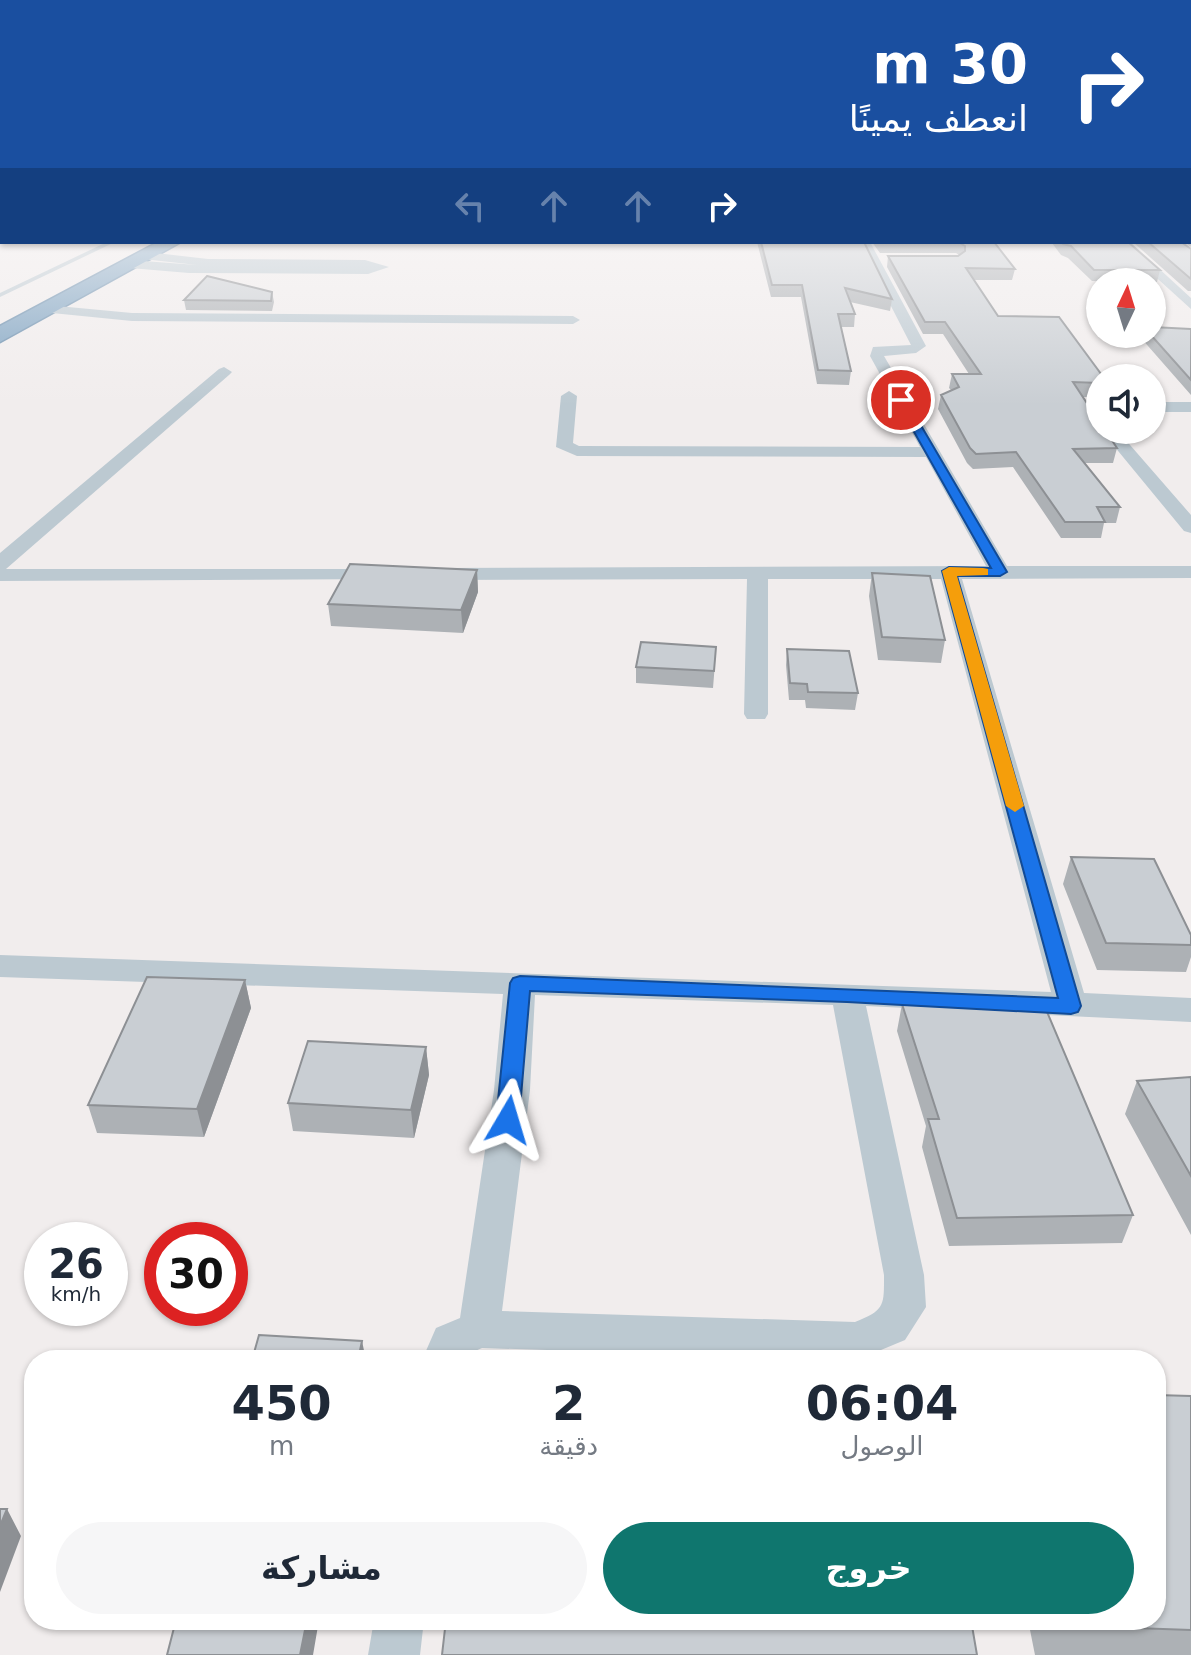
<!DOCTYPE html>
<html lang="ar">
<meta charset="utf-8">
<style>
body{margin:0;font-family:"DejaVu Sans",Vazirmatn,sans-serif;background:#f6f6f7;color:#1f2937;direction:rtl;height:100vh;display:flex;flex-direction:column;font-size:30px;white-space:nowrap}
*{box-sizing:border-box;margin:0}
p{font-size:26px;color:#747a83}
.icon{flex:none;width:44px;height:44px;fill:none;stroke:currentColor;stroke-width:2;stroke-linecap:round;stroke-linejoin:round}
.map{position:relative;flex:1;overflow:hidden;direction:ltr}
.side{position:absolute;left:24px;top:1350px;width:1142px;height:280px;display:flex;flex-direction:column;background:#fff;border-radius:32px;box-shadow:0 2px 6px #0004;direction:rtl}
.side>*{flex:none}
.guide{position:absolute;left:0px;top:0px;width:1192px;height:244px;box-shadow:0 2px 6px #0004;direction:rtl;background:#1a4fa0;color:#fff;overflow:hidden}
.needle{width:52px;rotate:4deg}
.controls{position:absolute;left:1086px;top:268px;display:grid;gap:16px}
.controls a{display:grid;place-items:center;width:80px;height:80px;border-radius:50%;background:#fff;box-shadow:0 2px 6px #0004;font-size:40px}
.speed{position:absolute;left:24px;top:1222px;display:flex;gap:16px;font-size:40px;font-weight:700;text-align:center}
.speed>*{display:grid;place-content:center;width:104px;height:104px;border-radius:50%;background:#fff;box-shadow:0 2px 6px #0004;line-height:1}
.speed small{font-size:20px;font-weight:400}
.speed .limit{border:12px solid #d22;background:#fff;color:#111}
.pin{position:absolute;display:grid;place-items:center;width:68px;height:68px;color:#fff;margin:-34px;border:4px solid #fff;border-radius:50%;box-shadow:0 2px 8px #0007}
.me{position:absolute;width:88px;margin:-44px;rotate:7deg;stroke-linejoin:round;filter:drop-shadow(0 0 6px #0008)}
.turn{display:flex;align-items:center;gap:28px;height:168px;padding:0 32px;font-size:36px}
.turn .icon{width:104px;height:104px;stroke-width:2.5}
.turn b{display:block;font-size:56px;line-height:68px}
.lanes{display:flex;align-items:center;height:76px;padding:0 32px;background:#0003;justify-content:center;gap:40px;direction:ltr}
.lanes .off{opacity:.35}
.eta{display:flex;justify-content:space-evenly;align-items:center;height:136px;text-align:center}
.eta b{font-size:48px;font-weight:800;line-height:56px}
.primary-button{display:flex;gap:16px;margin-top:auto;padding:16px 32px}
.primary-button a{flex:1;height:92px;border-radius:48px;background:#0f766e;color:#fff;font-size:32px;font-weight:800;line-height:92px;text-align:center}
.primary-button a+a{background:#f6f6f7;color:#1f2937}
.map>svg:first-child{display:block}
</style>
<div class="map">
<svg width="1191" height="1655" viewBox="0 0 1191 1655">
<rect width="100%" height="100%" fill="#f1eded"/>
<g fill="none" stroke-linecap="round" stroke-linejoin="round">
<g stroke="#6b8fae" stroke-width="3">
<path id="highway" d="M158 242H181L0 342V326Z"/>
</g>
<path fill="#bcc9d1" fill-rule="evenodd" d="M1190 187H1191V191H1190Z
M0 222H2V226H0Z
M107 242H115L0 297V293Z"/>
<path fill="#bcc9d1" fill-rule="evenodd" d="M858 242H870L926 346 916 353 884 356 1007 566H1191V578L962 579 1084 993 1191 998V1022L866 1006 924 1275 926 1307 905 1340 857 1360 482 1348 466 1355 464 1360H422L436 1328 460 1318 494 1090 503 994 0 977V955L1051 992 941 579H768V714L765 719H747L744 714 747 579 440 580 430 574 440 568 986 566 926 457 577 456 556 447 561 396 569 391 577 396 573 443 579 446 920 447 870 356 873 347 911 345ZM535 995 833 1005 884 1275C884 1306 885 1310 855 1322L502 1311 530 1090Z
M1117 242H1130L1191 298V309Z
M147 252 208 259 365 260 389 267 368 274 189 273 130 268 124 264 130 260 197 265 143 259V253Z
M47 305 132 313 573 316 580 320 573 324 132 321 42 312V306Z
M224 367 232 372 229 375 6 569H382L392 575 389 579 0 581V553L219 369Z
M1100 401V426L1094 425 1086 409Z
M1152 402H1191V412H1152Z
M1100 429 1117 430 1191 515V533L1184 531Z
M374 1620H424L420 1655H368Z"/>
<use href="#highway" fill="#80a4c2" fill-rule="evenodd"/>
</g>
<path fill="#adb1b5" d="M1190 192H1191V247L1185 242H1190Z
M757 242H864L892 299 890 311 850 302 855 314 854 327H841L851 371 849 385 817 384 801 297H771Z
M872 242H1128L1160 270 1157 282 1092 281 1068 258 1061 255 1052 243 994 242 1015 269 1012 280H974L998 316 1100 378V397H1082L1117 448 1113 463H1085L1120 507 1116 523H1104L1101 538H1061L1013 467 973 469 967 463 938 409 941 395 951 390 949 388 952 374H969L943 334H923L887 267 888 256 959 255 956 253H880Z
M1133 242H1181L1191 249V291H1188Z
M272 292 274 302 272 311 186 310 184 300Z
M1191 329V395L1141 338 1142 334Z
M477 570 478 592 463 633 331 626 328 604Z
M872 573 945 640 941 663 878 660 869 596Z
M787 649 858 693 855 710 806 708 805 700H789L786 665Z
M715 663 713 688 636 683V667Z
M1071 857 1191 935V957L1186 972 1097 970 1063 884Z
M245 980 251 1008 204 1137 97 1133 88 1105Z
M902 1004 1133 1215 1122 1243 949 1246 922 1147 926 1126 897 1031Z
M426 1047 429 1075 414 1138 293 1131 288 1103Z
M1191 1077V1235L1125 1114 1137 1081Z
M1191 1396V1655H1035L1028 1620H1156Z"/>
<path fill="#8d9094" d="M0 194H2V210H0Z
M477 570 478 592 463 633 461 610Z
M245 980 251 1008 204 1137 197 1109Z
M426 1047 429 1075 414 1138 411 1110Z
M362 1341 366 1360H358Z
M7 1509 21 1536 0 1592V1526Z
M307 1620H319L313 1655H300Z"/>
<path fill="#c9ced3" stroke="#8d9094" stroke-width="2" d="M0 174H2V194H0Z
M1190 192H1191V234L1190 233Z
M761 242H864L892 299 845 288 855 314H838L851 371 818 370 802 285H772Z
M881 242H994L1015 269 966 268 998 316 1059 317 1104 378H1100V383L1073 382 1100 423V430H1105L1117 448 1073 449 1120 507H1097L1105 522H1065L1016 452 976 454 970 448 941 395 959 387 952 374H981L945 322H925L888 256H958L965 251V246L958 242Z
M1061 242H1128L1160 270H1094L1071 246 1063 244Z
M1148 242H1181L1191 249V279Z
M207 276 272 292 271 301 184 300Z
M1152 327 1191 329V380L1150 334H1152Z
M350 564 477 570 461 610 328 604Z
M872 573 930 576 945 640 882 637Z
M641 642 716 647 714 671 636 667Z
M787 649 849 651 858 693 808 692 807 684 790 683Z
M1071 857 1154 859 1191 935V945L1106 943Z
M147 977 245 980 197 1109 88 1105Z
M1042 1000 1133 1215 957 1218 928 1119H939L902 1004Z
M308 1041 426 1047 411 1110 288 1103Z
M1191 1077V1176L1137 1081Z
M259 1335 362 1341 358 1360H252Z
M475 1356 578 1360H475Z
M1156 1395 1191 1396V1630L1051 1625 1050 1620H1156Z
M0 1509H7L0 1526Z
M176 1620H307L300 1655H167Z
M446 1620H971L977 1655H442Z"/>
<linearGradient id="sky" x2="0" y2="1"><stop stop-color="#7ec7ed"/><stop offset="0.43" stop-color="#f9f7f7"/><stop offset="1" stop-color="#f9f7f7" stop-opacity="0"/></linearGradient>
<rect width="1191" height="405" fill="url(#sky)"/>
<path fill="#1a73e8" stroke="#114b97" stroke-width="2" d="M901 397 906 400 1007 572 1000 576H957L1081 1006 1078 1012 1071 1014 847 1002 530 991 519 1120 516 1126 508 1129 499 1126 496 1120 510 983 513 978 520 976 1058 998 942 571 949 567 991 568 896 400Z"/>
<path fill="#f59e0b" d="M983 568 988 569V575L957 576 1024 806 1015 812 1006 806 942 571 949 567Z"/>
</svg>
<div class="controls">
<a><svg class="needle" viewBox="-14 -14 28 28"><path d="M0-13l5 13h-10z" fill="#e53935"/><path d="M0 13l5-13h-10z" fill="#747a83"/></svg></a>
<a><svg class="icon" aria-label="sound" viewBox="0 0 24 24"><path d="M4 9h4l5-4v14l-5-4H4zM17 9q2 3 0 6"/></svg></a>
</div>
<div class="speed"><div>26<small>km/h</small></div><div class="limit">30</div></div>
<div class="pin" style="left:901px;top:400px;background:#d93025"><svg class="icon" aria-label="arrive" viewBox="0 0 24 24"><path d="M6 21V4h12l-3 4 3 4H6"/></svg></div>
<svg class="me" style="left:508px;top:1120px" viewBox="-20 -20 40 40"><path d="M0-17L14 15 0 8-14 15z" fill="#1a73e8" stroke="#fff" stroke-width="4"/></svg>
<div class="guide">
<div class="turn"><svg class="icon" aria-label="right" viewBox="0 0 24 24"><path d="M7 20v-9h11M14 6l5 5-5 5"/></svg><div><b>30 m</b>انعطف يمينًا</div></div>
<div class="lanes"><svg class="icon off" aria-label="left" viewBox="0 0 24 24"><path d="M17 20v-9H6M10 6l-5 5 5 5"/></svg><svg class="icon off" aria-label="ahead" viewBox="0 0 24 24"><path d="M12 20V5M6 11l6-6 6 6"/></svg><svg class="icon off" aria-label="ahead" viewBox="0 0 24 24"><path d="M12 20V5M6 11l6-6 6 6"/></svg><svg class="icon" aria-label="right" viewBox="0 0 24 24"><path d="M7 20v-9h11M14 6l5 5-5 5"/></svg></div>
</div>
<section class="side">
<div class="eta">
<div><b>06:04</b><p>الوصول</p></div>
<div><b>2</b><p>دقيقة</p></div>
<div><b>450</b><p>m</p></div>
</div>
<div class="primary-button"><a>خروج</a><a>مشاركة</a></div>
</section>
</div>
